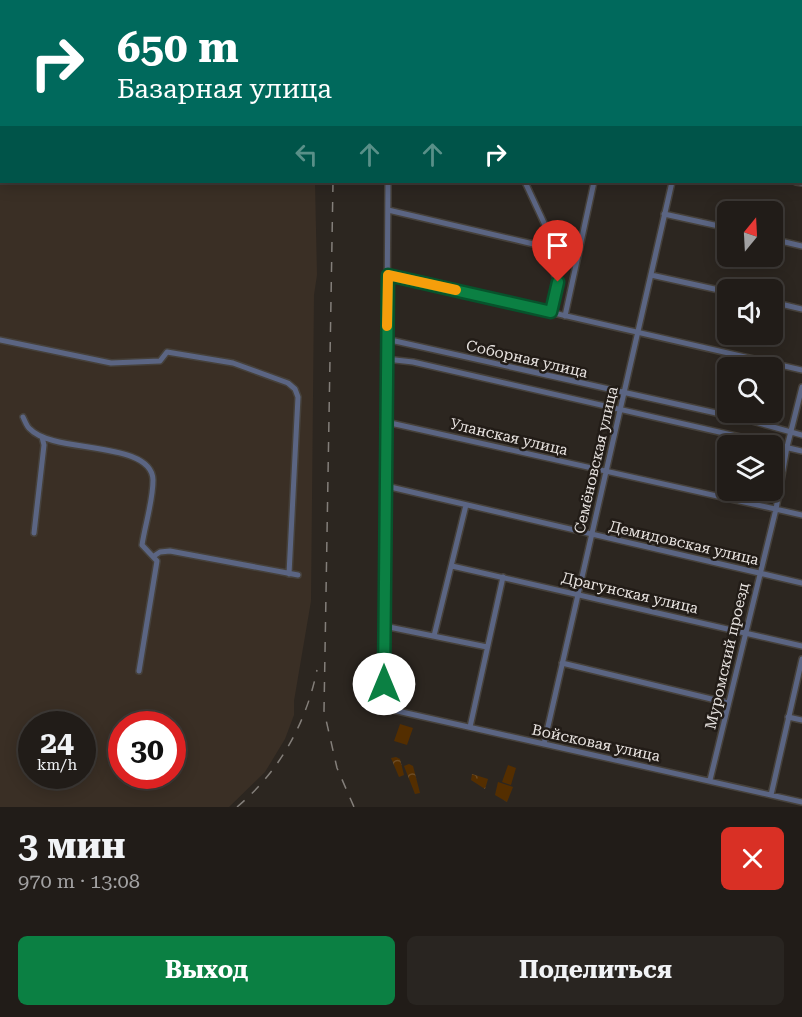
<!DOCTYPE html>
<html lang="ru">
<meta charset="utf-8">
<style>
body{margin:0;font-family:"Roboto Serif",serif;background:#292521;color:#f1f3f6;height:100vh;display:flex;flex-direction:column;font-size:22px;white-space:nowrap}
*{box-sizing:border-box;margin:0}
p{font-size:20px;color:#a2a1a2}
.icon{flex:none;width:33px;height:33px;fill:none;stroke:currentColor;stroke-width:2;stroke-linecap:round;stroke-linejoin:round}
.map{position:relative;height:807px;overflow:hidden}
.panel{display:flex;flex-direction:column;background:#211c18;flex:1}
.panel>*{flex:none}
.guide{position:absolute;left:0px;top:0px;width:802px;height:183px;box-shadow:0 3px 15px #0003,0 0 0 2px #3e3a37;background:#00695c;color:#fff;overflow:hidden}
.needle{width:39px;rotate:18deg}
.controls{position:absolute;left:717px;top:201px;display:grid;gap:12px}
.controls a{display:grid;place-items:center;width:66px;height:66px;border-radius:9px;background:#211c18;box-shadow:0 3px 15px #0003,0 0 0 2px #3e3a37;font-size:30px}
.speed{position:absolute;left:18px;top:711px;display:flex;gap:12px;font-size:30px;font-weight:700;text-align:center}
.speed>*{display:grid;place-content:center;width:78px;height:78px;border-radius:50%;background:#211c18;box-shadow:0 3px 15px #0003,0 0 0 2px #3e3a37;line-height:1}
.speed small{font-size:15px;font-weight:400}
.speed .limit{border:9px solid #d22;background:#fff;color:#111}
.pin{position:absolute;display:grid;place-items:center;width:51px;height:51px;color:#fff;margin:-62px -26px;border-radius:50% 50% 50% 0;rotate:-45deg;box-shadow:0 0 6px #0007}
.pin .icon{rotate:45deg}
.me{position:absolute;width:66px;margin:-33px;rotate:0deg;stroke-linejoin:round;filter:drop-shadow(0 0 4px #0008)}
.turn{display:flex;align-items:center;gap:21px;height:126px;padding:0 18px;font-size:27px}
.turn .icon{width:78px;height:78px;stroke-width:2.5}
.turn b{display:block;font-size:42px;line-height:51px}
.lanes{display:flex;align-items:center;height:57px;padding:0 18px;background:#0003;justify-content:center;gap:30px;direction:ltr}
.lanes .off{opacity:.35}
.round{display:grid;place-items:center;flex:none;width:63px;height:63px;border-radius:9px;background:#292521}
.head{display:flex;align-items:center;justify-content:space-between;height:102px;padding:0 18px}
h1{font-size:36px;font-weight:700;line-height:45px}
.cta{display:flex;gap:12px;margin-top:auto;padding:12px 18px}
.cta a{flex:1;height:69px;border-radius:9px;background:#0b8043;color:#fff;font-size:24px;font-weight:700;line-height:69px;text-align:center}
.cta a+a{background:#292521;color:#f1f3f6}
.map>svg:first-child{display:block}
</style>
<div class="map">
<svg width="802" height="807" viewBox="0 0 802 807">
<defs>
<pattern id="park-crowns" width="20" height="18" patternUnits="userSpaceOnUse" patternTransform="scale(1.5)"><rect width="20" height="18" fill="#542e00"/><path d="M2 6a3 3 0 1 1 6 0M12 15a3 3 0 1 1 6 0" fill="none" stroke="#6d4c25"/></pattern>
</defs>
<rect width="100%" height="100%" fill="#2c2620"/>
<path fill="#3a2f25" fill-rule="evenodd" d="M0 0H321L2 2V182H315L317 275 314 295 311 601 294 701V715L285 739 265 772 229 807H0ZM32 724H82V776H32ZM122 724H172V776H122Z"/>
<path fill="url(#park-crowns)" d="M396 757 400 759 404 775 399 777 391 758Z
M409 764 413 766 420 793 415 794 404 766Z
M472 774 488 779 485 789 471 780Z
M498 782 513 787 507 802 495 795Z"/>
<path fill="#542e00" d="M400 724 413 728 407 745 394 741Z
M508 765 516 768 511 785 502 782Z"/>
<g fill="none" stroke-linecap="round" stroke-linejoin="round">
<g stroke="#46413b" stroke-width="8">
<path id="minor" d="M538 0 545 2
M390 2V0
M714 2V0
M801 60H802
M801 121H802
M388 182 384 708 802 802
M525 182 545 225 542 246 558 282 551 312
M796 182 802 183
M388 210 542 246
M664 214 728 228
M772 239 802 246
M388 275 802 370
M651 275 728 292
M772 302 802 309
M565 316 594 182
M386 339 752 421 802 435
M0 340 111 363 160 361 167 352 233 363 288 383 295 389 298 397 289 574
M386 359 413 362 802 451
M23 417C25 421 27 427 30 429 53 454 152 440 153 480 153 501 145 525 142 545L157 561 139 671
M386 422 802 515
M386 486 802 583
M34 533 44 445 42 437
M154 556 160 552 170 551 298 575
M452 566 802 646
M384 626 487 647
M434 636 466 505
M562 663 728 703
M788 717 802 720
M470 727 503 577
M544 744 672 182
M710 780 776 509 787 447 802 387
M771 795 802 659"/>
</g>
<use href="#minor" stroke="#5b6583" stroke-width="5"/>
<path stroke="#847f7a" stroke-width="1.5" stroke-dasharray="10 10" stroke-linecap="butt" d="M337 2V0
M333 182 324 711 337 768 354 807
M237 807C279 772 306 724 317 670"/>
</g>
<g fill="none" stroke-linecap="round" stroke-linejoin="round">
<g stroke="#07532c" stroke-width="15">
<path id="route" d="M384 684 388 275 551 312 558 282"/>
</g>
<use href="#route" stroke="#0b8043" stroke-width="10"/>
<path stroke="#f59e0b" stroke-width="10" d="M387 326 388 275 456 290"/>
</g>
<g text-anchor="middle" stroke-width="5" stroke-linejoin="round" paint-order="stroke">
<g font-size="15" fill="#e9e4e1" stroke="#221c17">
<text transform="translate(527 359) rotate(13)" y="5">Соборная улица</text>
<text transform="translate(509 437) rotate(13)" y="5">Уланская улица</text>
<text transform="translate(596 460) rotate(-77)" y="5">Семёновская улица</text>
<text transform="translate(684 543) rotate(13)" y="5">Демидовская улица</text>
<text transform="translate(630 593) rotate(13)" y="5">Драгунская улица</text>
<text transform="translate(727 656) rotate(-77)" y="5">Муромский проезд</text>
<text transform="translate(596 743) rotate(12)" y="5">Войсковая улица</text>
</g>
</g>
</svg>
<div class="controls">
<a><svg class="needle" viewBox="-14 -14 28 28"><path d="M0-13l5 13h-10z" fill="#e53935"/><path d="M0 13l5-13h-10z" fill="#a2a1a2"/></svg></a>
<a><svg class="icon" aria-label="sound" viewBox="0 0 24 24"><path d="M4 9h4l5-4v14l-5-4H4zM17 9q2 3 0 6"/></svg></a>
<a><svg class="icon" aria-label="search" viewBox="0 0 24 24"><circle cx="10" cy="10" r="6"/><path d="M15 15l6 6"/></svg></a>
<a><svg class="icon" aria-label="layers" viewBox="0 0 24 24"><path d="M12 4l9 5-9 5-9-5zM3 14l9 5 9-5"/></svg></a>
</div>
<div class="speed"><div>24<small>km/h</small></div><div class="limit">30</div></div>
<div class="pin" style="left:558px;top:282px;background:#d93025"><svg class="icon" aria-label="arrive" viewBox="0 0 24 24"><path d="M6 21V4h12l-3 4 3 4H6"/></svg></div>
<svg class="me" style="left:384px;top:684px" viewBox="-20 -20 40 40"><circle r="19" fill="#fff"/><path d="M0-13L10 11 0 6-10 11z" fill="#0b8043"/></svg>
<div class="guide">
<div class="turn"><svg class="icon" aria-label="right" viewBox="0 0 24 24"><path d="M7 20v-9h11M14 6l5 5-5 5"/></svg><div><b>650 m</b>Базарная улица</div></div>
<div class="lanes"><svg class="icon off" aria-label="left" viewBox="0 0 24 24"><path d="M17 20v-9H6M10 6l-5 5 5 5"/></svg><svg class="icon off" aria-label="ahead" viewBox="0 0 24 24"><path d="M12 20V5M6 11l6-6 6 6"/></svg><svg class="icon off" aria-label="ahead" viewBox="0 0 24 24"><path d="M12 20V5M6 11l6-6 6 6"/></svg><svg class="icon" aria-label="right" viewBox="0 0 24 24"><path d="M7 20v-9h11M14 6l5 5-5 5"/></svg></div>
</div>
</div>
<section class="panel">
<div class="head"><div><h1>3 мин</h1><p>970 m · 13:08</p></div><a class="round" style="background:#d93025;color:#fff"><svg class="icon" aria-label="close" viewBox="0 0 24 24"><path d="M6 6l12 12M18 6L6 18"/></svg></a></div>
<div class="cta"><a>Выход</a><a>Поделиться</a></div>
</section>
